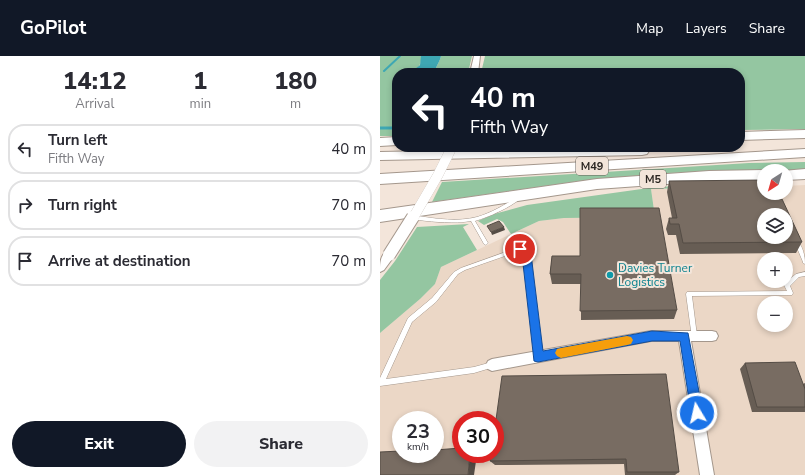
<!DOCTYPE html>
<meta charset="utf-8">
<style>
body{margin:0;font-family:"Nunito Sans",sans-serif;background:#f2f2f3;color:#2b2b33;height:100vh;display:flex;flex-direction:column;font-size:15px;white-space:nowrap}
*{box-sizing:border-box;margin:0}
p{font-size:13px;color:#7c7c81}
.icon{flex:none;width:22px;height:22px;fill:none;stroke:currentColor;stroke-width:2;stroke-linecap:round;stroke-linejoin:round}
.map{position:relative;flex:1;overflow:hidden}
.sheet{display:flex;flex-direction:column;background:#fff;width:380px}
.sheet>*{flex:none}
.top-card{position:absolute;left:12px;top:12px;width:353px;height:84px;border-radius:16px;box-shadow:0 2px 6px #0003;background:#111827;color:#fff;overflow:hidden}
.needle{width:26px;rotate:217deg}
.controls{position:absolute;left:377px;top:108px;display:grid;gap:8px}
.controls a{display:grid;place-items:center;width:36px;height:36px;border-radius:50%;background:#fff;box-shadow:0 2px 6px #0003;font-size:20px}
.speed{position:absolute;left:12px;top:355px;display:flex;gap:8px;font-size:20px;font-weight:700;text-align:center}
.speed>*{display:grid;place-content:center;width:52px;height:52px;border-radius:50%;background:#fff;box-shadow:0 2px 6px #0003;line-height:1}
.speed small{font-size:10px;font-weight:400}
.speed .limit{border:6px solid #d22;background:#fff;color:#111}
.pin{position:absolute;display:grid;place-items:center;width:34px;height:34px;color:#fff;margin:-17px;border:2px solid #fff;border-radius:50%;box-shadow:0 1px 4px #0007}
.me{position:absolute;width:44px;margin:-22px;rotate:351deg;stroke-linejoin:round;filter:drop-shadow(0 0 3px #0008)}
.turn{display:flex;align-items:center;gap:14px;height:84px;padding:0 12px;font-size:18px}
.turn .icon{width:52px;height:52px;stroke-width:2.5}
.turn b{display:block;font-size:28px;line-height:34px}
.eta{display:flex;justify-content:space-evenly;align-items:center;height:68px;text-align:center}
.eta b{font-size:24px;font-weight:800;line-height:28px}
.primary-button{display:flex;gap:8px;margin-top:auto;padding:8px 12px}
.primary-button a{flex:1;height:46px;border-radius:24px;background:#111827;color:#fff;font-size:16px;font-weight:800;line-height:46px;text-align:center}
.primary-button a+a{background:#f2f2f3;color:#2b2b33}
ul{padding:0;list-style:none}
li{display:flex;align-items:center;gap:12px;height:50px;margin:0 8px 6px;padding:0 4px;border:2px solid #e1e1e2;border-radius:16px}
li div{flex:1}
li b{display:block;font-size:15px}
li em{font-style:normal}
header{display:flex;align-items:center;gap:24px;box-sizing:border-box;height:56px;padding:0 20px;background:#111827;color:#fff}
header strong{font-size:19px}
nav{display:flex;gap:22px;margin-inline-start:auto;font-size:14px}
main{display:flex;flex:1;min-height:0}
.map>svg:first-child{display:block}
</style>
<header>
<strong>GoPilot</strong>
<nav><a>Map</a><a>Layers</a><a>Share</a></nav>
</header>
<main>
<section class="sheet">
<div class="eta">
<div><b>14:12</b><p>Arrival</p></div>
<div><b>1</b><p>min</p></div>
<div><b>180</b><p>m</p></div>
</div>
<ul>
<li><svg class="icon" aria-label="left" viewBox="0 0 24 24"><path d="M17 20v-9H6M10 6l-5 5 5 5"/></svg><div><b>Turn left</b><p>Fifth Way</p></div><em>40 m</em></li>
<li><svg class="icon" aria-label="right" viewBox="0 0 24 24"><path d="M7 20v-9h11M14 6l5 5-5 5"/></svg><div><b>Turn right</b></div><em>70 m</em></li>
<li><svg class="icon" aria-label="arrive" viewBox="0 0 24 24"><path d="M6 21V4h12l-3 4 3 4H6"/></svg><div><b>Arrive at destination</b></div><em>70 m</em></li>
</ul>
<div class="primary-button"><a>Exit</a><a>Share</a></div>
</section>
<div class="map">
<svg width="425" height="419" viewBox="0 0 425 419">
<rect width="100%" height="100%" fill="#f3e5da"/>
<path fill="#ebd7c6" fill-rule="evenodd" d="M425 129V419H0V277L40 243 55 228 61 211 159 165 184 162 275 160 271 133 368 130 384 137H406V130ZM384 159H406V181H384ZM384 203H406V225H384ZM384 247H406V269H384ZM21 364H55V398H21ZM81 364H115V398H81Z"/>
<path fill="#94c6a1" d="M0 0H41C43 15 28 17 17 17V80H0Z
M61 0H92L88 17H55C55 11 60 6 61 0Z
M105 0H425V73L360 74V17H101Z
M425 106V114L288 117 200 125 52 146 62 126 369 107Z
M360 127 368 130 271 133 275 161 184 162 159 165 131 178 123 166 117 163 104 169 98 165 114 158 147 149 276 131Z
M89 168 83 171 97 194 61 211 55 228 40 243 0 277V224L15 205 37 171Z"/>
<path fill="#3ea7b3" d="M41 0H61C60 6 55 11 55 17H30L40 9Z"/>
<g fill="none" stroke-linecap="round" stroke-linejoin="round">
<path stroke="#3ea7b3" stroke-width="2" d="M4 15 20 0"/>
<path stroke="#3ea7b3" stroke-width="3" d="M0 72H17"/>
<g stroke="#a4978c" stroke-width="1">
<path id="service" d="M136 142H138L140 143C129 152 109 161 95 165L108 187 106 189 104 188 91 165C73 168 56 166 38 164L36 162 38 160C57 163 78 166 97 161 111 157 124 149 136 142Z
M417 185C423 190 425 200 425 208L423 207V206L415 187Z
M140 191 142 192 148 198 161 301 160 303 158 304 156 303 155 301 144 199 139 195 85 214 78 218 56 246 32 266 6 323 94 311 112 306 114 307 115 309 114 311 94 317 0 330V322L28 262 52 242 74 216 81 212Z
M425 216V220L419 221 410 230 413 237 412 239H410L312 240 317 280 316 282 314 283 312 282 306 238 307 236 407 235 404 229 405 227 416 218Z"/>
</g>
<g stroke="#a4978c" stroke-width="2">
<path id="minor" d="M271 275H332L336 276 338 280 336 284 332 285H311L334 419H320L299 285H271L112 315 108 313 106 309 108 305 112 303Z"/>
</g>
<g stroke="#a4978c" stroke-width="2">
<path id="tertiary" d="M94 0H100L98 17H90Z
M9 194 13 196 15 199 4 214 0 216C0 207 0 198 9 194Z"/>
</g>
<g stroke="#a4978c" stroke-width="2">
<path id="motorway" d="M425 74V82L360 84V76Z
M17 81V89L0 90V82Z
M255 91 267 92 269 95 267 98 262 99 0 104V96Z
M425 93V101L0 128V118Z
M425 113V123L406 124V115H403Z
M384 114 387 115H384V124L329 125 217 133 0 166V154L217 123 329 115Z"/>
</g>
<use href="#service" fill="#fff" fill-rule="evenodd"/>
<use href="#minor" fill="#fff" fill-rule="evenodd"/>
<use href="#tertiary" fill="#fff" fill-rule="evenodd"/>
<use href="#motorway" fill="#fff" fill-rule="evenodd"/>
<g stroke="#a4978c" stroke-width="10" stroke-linecap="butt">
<path id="tertiary-bridge-far1" d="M33 162 58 119 72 91"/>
</g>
<g stroke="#a4978c" stroke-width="14" stroke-linecap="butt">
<path id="tertiary-bridge" d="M9 199 33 161"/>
</g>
<use href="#tertiary-bridge-far1" stroke="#fff" stroke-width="10"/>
<use href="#tertiary-bridge" stroke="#fff" stroke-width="12"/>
</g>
<path fill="#675d54" d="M289 125 395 143 422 186 416 197 300 198 296 179H288L286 173 289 162H292L287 136Z
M172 200 297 254 294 263 201 264V228H172L170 218Z
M365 307 423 328 425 327V356H372L360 313Z
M115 371 299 416 295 419H245L244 408 115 409 110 405Z"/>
<path fill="#544c45" d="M124 171 125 174 112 179 111 176Z
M90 398H97L94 419H88Z"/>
<path fill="#786c62" stroke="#544c45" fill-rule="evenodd" d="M384 124V137H392L395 143H402L422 186 303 187 299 168H290L289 162H297L289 125ZM384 159H406V181H384Z
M200 152H279L297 254 200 255 201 218H170L172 200H200Z
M119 165 124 171 111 176 107 170Z
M415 306 425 333V351H377L365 307Z
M286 318 299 416H247L246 403 110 405 111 398H115V371L122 320Z
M81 392V398H90L88 419H0V396L21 395V398H55V394Z"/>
<path fill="#1a73e8" stroke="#114b97" d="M140 190 151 198 163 295 272 275 308 277 323 357 321 362 317 363 313 362 311 357 300 285H272L158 306 154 305 142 199 136 193Z"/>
<path fill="#f59e0b" d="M247 280 251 281 253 284 251 288 247 289 181 302 177 300 175 297 177 293 181 292Z"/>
<circle fill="#0f9aa8" stroke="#f3e5da" stroke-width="1.5" cx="230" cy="219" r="4"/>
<g text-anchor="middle" stroke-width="4" stroke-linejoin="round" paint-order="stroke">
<g fill="#f3e5da" stroke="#665f58" stroke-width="1">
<rect x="196" y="101" width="32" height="18" rx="3"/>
<rect x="260" y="114" width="26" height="18" rx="3"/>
</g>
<g font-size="11" font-weight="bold" fill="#2a2521">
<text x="212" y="114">M49</text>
<text x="273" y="127">M5</text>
</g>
<g font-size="12" fill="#0d838f" stroke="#f3e5da" text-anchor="start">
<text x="238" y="216">Davies Turner<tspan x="238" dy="14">Logistics</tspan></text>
</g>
</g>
</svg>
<div class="controls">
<a><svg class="needle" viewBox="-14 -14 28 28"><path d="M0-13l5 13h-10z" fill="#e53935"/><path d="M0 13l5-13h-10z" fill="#7c7c81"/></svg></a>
<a><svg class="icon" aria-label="layers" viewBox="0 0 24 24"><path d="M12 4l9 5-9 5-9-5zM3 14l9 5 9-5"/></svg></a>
<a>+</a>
<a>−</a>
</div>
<div class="speed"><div>23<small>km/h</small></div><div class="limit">30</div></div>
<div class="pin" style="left:140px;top:193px;background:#d93025"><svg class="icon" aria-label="arrive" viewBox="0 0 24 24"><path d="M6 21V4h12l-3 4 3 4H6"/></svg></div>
<svg class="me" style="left:317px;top:357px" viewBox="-20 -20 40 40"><circle r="17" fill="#1a73e8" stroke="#fff" stroke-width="3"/><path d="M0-11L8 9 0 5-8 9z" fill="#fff"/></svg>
<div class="top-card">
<div class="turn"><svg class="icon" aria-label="left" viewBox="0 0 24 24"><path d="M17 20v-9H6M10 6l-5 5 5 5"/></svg><div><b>40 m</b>Fifth Way</div></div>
</div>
</div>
</main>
